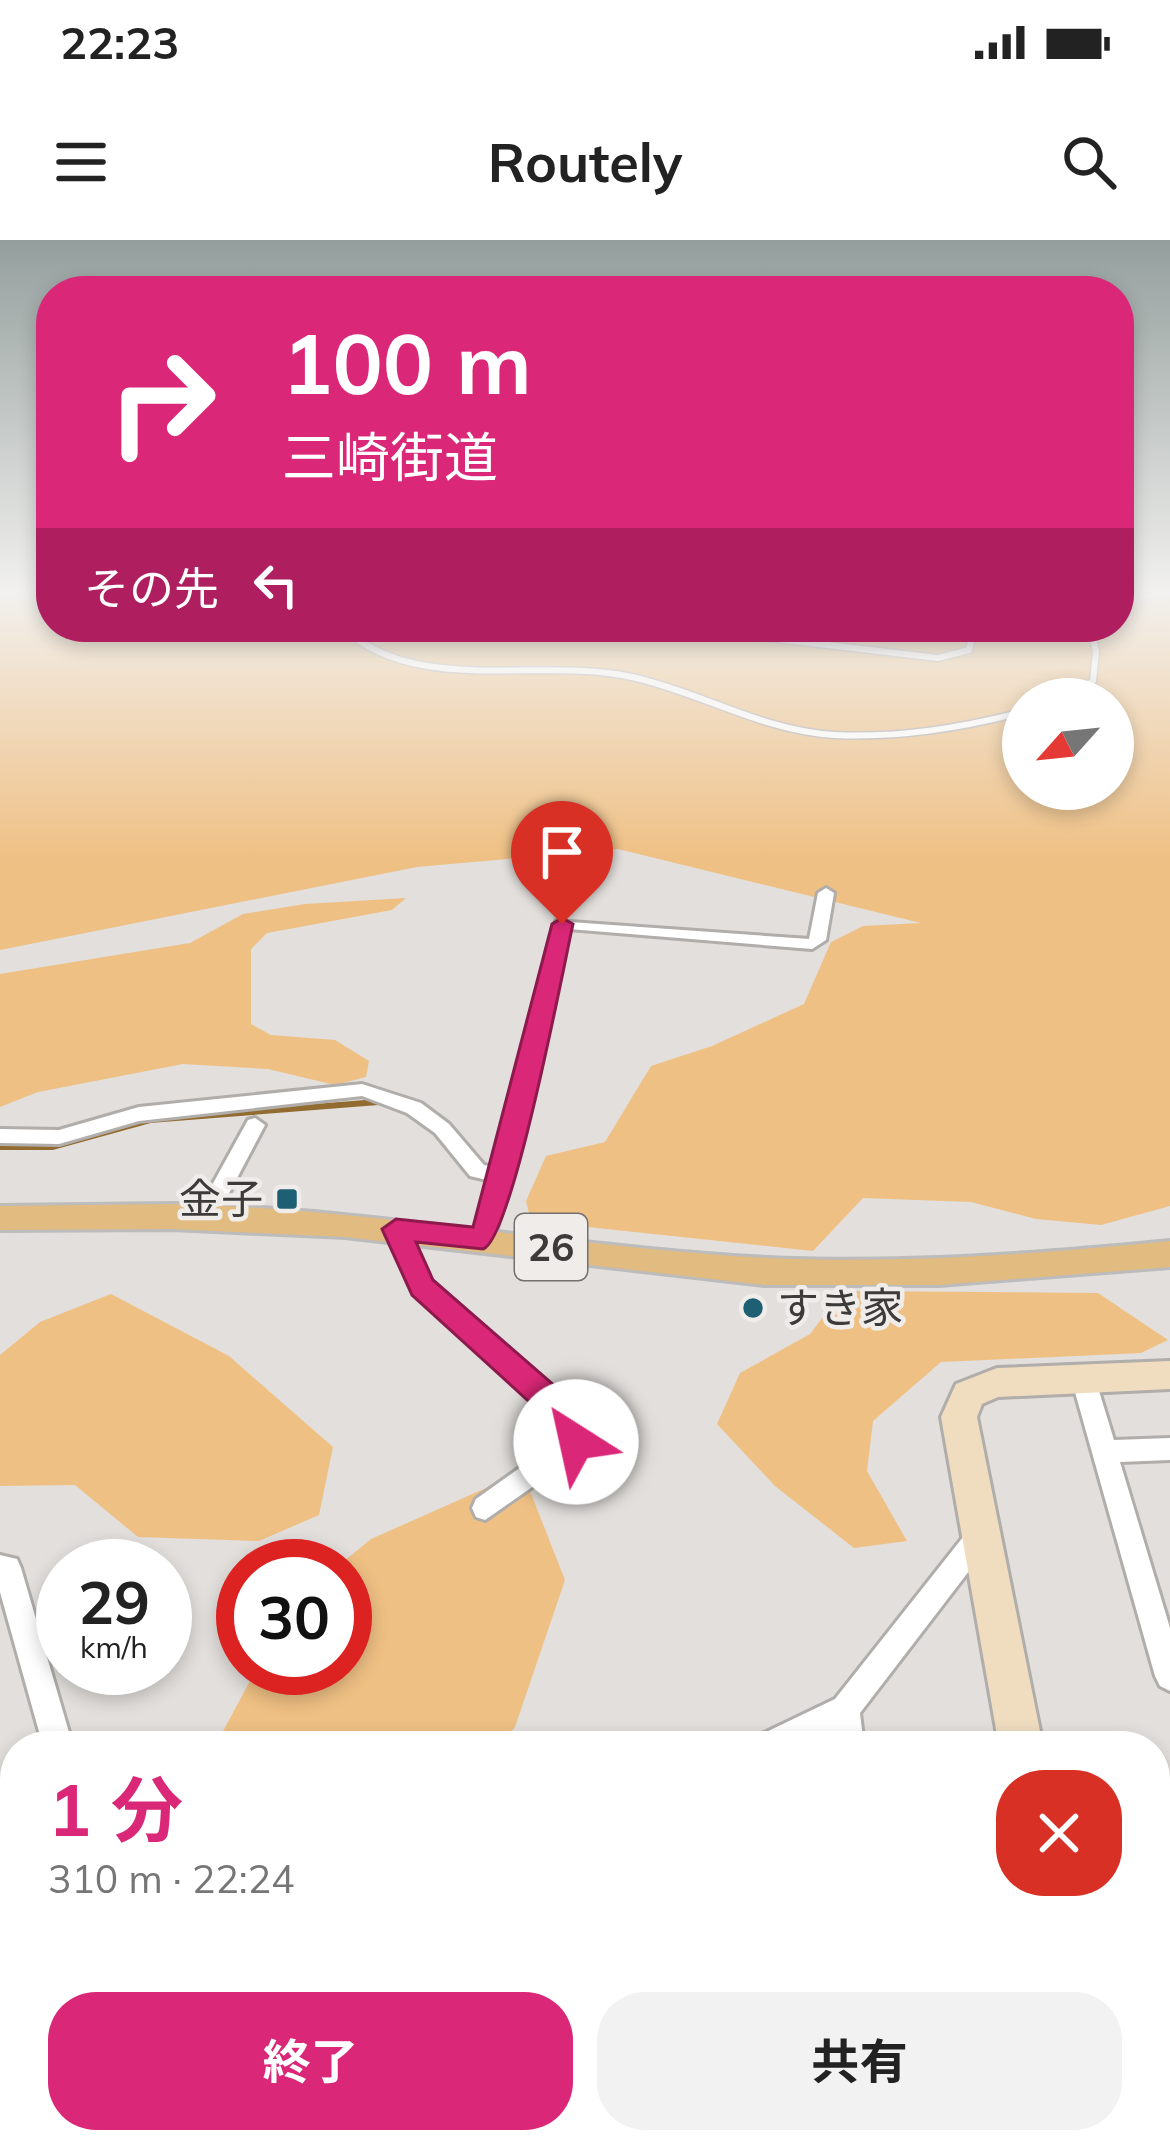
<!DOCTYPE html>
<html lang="ja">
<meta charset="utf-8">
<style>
body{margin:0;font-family:Mulish,"Noto Sans JP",sans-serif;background:#f2f2f2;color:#222;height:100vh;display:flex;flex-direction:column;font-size:45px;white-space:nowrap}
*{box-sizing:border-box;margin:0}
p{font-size:39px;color:#767676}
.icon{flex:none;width:66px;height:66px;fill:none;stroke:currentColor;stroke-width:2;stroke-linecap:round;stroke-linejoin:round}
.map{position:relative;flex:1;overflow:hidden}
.sheet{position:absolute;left:0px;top:1491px;width:1170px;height:423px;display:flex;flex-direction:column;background:#fff;border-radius:48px 48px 0 0;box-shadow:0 6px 18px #0003}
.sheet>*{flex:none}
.guide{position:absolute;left:36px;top:36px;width:1098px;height:366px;border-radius:48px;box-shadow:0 6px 18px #0003;background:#db2777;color:#fff;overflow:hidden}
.needle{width:78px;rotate:243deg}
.tools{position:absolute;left:1002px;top:438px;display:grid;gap:24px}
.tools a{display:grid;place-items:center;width:132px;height:132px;border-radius:50%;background:#fff;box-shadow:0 6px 18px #0003;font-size:60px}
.speed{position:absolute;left:36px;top:1299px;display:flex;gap:24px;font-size:60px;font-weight:700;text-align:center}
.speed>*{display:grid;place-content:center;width:156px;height:156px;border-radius:50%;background:#fff;box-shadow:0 6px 18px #0003;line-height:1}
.speed small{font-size:30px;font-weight:400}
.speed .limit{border:18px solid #d22;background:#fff;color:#111}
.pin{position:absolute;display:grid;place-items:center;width:102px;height:102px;color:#fff;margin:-123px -51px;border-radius:50% 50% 50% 0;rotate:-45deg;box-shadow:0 0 12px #0007}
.pin .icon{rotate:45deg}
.me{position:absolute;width:132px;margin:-66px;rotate:325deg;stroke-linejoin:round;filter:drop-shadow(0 0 9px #0008)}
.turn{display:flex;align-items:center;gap:42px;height:252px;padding:0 48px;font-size:54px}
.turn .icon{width:156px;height:156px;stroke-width:2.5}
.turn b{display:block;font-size:84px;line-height:102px}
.then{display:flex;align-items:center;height:114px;padding:0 48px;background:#0003;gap:24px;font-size:45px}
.round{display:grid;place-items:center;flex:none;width:126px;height:126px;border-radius:48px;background:#f2f2f2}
.overview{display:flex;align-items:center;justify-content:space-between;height:204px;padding:0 48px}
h1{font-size:72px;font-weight:700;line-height:90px;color:#db2777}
.action{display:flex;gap:24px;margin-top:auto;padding:24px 48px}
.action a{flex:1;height:138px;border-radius:48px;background:#db2777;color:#fff;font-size:48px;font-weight:700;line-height:138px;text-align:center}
.action a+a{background:#f2f2f2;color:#222}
.status{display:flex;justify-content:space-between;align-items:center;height:84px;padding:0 60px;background:#fff;direction:ltr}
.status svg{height:33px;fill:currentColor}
header{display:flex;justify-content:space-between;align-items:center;height:156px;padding:0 48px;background:#fff;font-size:54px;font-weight:700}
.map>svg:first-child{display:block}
</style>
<div class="status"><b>22:23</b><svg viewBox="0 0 49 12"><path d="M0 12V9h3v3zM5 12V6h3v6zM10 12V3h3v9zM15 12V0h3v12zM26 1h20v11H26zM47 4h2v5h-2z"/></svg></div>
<header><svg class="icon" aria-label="menu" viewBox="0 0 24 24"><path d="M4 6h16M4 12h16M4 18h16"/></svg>Routely<svg class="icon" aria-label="search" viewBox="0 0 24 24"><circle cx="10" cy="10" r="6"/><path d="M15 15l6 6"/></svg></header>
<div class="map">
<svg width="1170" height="1912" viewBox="0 0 1170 1912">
<rect width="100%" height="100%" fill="#e2dfdc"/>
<path fill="#efc084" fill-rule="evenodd" d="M0 352H51V387H1119V352H1170V966L1101 985 1036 979 971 962 863 958 813 1011 531 981 526 961 546 916 605 902 651 826 712 806 804 764 831 702 863 686 921 683 618 609 417 627 0 710ZM1023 459H1113V549H1023Z
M406 658 392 670 267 693 251 709V784L271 795 335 800 369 821 366 837 335 845 268 829 183 824 38 852 0 867V734L190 703 243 674 305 664Z
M843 1051 1098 1053 1168 1100 1141 1113 941 1122 873 1181 867 1231 907 1301 854 1308 775 1246 717 1184 740 1133 810 1094Z
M111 1054 229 1116 333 1207 319 1275 259 1301 138 1297 75 1245 0 1246V1115L40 1082Z
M486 1248 530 1251 565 1340 515 1487 498 1506H223L221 1495 257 1428H345V1326H338L371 1299Z"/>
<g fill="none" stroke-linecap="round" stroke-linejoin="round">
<path stroke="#926b30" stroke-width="6" d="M0 907H52L150 880 378 862"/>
<g stroke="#b0adaa" stroke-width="9">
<path id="lane" d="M1119 362 1163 352
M342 387C416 457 540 416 632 437 700 452 763 491 834 495 900 498 960 488 1023 472
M675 387 938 418 969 410 975 387
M1063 459 1093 441 1096 411 1090 387"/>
</g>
<g stroke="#b0adaa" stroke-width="6">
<path id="street" d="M826 648 834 653 826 700 812 709 569 689 513 936 494 998 491 1004H475L472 998 491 941 470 936 435 893 407 873 362 856 139 881 59 904 0 903V889L59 890 139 867 362 844 421 863 449 884 484 925 495 927 556 681 809 699 818 653Z
M255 878 265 885 217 976 214 982H198L195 976 248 880Z
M396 981 404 983 431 1041 584 1175C589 1186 590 1199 585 1210L485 1280 476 1277 472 1268 476 1259 563 1197V1187L414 1053 385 989 388 983Z
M1083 1128 1092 1131 1095 1138 1114 1200 1170 1198V1220L1120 1222 1170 1388V1451L1160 1446 1155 1436 1071 1138 1074 1131Z
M980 1284 989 1287 993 1296 989 1305 860 1473 864 1506H834L832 1491 803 1506H756L760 1495 835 1459 971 1287Z
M0 1315 17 1319 21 1328 73 1506H43L0 1352Z
M0 1657 15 1658V1692L0 1691Z
M0 1791 15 1792V1828L0 1827Z
M113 1899H149L147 1912H109Z
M299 1899H335L334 1912H296Z
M490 1899H526V1912H488Z
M689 1899H725L726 1912H688Z
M870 1899H906L908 1912H870Z"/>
</g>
<g stroke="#b0adaa" stroke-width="6">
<path id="secondary" d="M1170 1121V1149L998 1157 982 1164 977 1177 1043 1506H999L941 1177 956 1144 997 1128Z
M1061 1899H1113L1116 1912H1062Z"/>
</g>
<g stroke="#bdbcbc" stroke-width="6">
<path id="primary" d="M172 964C353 968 528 1000 707 1014 861 1027 1016 1016 1170 1001V1027L939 1045H765L345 997 172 989 0 990V966Z"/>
</g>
<path stroke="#9a9896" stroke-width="4.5" stroke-dasharray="14 14" stroke-linecap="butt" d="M0 1735 15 1736
M1155 1821 1170 1822"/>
<use href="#lane" stroke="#fff" stroke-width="6"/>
<use href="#street" fill="#fff" fill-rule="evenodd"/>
<use href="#secondary" fill="#f0ddc0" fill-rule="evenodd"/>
<use href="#primary" fill="#e1bb80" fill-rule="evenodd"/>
</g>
<linearGradient id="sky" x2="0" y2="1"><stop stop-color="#949f9d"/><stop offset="0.57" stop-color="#f2f1ef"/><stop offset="1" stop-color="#f2f1ef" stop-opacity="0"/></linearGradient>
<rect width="1170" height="619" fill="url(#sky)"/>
<path fill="#db2777" stroke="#8e194d" stroke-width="3" d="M562 678 573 684C563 729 512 1000 483 1009L416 1002 433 1040 586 1173 592 1202 587 1212H564L559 1189 412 1055 382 989 396 979 473 987 552 684Z"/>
<g fill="#1e5f74" stroke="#efece9" stroke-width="4.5">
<rect x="275" y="947" width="24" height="24" rx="6"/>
<circle cx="753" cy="1068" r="12"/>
</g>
<g text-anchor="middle" stroke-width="9" stroke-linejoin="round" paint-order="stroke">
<rect fill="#efece9" stroke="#72706e" stroke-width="3" x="515" y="974" width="72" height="66" rx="9"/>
<g font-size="39" font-weight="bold" fill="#3c3b3a">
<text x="551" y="1021">26</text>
</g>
<g font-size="42" fill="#3c3b3a" stroke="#efece9" text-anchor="end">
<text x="263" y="974">金子</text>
<text x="777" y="1083" text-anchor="start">すき家</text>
</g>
</g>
</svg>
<div class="tools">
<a><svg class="needle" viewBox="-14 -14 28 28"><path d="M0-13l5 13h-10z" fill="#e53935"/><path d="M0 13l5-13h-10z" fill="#767676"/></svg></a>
</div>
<div class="speed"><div>29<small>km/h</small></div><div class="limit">30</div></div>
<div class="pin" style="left:562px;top:684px;background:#d93025"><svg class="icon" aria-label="arrive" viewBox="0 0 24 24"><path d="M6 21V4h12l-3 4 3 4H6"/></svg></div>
<svg class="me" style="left:576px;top:1202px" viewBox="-20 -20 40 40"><circle r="19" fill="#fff"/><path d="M0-13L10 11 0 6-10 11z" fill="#db2777"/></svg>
<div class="guide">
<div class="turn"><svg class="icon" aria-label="right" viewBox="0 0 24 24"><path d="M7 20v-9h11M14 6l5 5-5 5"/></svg><div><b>100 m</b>三崎街道</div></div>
<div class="then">その先<svg class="icon" aria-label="left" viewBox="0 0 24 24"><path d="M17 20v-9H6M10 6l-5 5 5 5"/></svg></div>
</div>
<section class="sheet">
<div class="overview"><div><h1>1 分</h1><p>310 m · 22:24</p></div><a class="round" style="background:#d93025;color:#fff"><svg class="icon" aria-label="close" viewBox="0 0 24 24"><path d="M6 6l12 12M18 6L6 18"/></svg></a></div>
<div class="action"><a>終了</a><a>共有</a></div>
</section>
</div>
